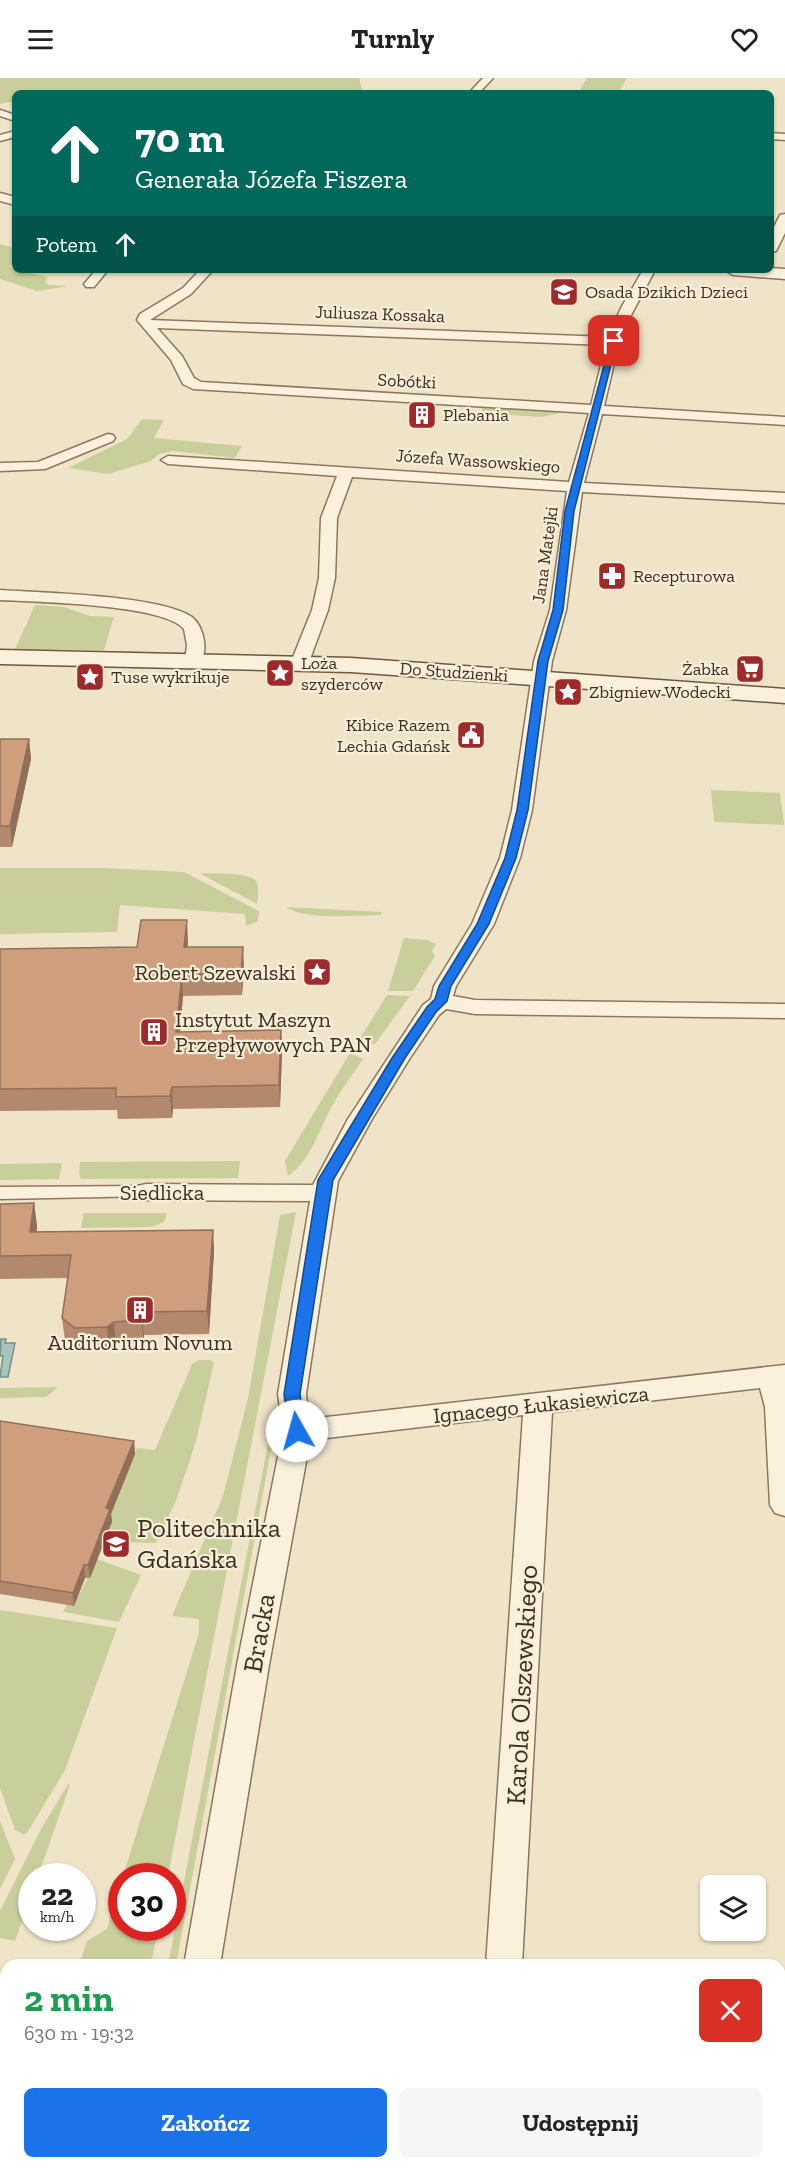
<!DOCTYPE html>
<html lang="pl">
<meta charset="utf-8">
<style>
body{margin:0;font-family:"Zilla Slab",serif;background:#f6f6f6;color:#222;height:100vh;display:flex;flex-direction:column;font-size:22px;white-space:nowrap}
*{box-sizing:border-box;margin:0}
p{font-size:20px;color:#767676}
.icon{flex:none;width:33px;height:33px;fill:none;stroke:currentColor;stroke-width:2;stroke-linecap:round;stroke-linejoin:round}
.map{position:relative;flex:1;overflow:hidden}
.side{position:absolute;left:0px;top:1881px;width:786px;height:210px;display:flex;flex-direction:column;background:#fff;border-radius:18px 18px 0 0;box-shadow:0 2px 4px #0004}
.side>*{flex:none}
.hud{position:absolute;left:12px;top:12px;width:762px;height:183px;border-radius:9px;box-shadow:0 2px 4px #0004;background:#00695c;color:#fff;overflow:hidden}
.fabs{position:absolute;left:700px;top:1797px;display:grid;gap:12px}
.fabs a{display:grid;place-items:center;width:66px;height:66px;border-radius:9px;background:#fff;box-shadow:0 2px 4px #0004;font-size:30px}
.speed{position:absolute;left:18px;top:1785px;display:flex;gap:12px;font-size:30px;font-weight:700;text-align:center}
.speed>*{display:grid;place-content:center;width:78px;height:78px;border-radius:50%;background:#fff;box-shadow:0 2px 4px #0004;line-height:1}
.speed small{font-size:15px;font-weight:400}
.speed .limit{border:9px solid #d22;background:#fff;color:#111}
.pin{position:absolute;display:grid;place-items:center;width:51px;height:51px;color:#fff;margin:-26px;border-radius:12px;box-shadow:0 3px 9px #0006}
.me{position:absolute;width:66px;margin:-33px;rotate:353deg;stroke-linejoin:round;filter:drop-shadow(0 0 4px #0008)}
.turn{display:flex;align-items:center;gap:21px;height:126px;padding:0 24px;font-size:27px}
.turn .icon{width:78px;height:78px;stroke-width:2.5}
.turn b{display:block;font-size:42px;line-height:51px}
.then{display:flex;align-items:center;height:57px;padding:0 24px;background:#0003;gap:12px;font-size:22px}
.round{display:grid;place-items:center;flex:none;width:63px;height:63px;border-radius:9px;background:#f6f6f6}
.summary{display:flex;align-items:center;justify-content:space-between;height:102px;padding:0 24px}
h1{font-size:36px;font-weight:700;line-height:45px;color:#1e9e55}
.action{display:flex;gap:12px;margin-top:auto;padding:12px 24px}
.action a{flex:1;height:69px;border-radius:9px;background:#1a73e8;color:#fff;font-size:24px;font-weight:700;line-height:69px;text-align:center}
.action a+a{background:#f6f6f6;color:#222}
header{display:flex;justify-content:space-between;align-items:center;height:78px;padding:0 24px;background:#fff;font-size:27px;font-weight:700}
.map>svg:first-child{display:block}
</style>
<header><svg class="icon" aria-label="menu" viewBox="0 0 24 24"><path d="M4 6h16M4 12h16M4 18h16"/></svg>Turnly<svg class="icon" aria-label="heart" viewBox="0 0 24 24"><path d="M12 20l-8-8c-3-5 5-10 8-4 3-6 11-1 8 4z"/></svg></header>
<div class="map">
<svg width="785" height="2091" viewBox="0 0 785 2091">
<rect width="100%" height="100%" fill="#f0e4c8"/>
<path fill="#c9cf9b" d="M0 0H359L363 15H15V23L0 26Z
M587 0H627L618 15H578Z
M0 166 15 170V186L9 188 15 192 48 199 45 203 48 207 68 208 37 213 0 201Z
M481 329 564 334 542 339 489 336 482 333Z
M142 341 164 342 154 360 242 368 235 380 173 373 159 376 151 383 108 396 68 390 127 361Z
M35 527 64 529 90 538 114 539 104 572 15 571Z
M711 712 780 715 784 747 714 744Z
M0 790H104L184 794 259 833 258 843 246 848 245 836 120 827 117 854 0 856Z
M199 795C212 796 246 794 255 802 260 807 258 820 257 826Z
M286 829 381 834V837C355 837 307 843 286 829Z
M404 860 427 862 436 866 432 873 435 878 413 913H388Z
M387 917 410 918 375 966 357 965Z
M350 975 363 981C353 996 341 1012 332 1028 319 1052 311 1082 288 1098L285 1083Z
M240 1083 238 1100 81 1101 79 1095 80 1084Z
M62 1085 59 1101 0 1102V1086Z
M296 1134 168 1798H123L199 1555V1541L172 1538 223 1418 248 1320 280 1137Z
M84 1135H167L164 1144 152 1149 81 1150Z
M199 1282H211L214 1285 196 1363 187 1391 175 1425 156 1465 105 1464 112 1445 108 1444 137 1370 155 1372 190 1291 192 1286Z
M58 1309 46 1319 0 1320V1310Z
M270 1355 273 1357V1361L176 1887H168Z
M97 1481 141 1497 119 1544 63 1534 67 1526 74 1527Z
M0 1532 117 1550 65 1692 27 1755 23 1756 15 1752 0 1710Z
M68 1706 70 1707 38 1798H32L31 1818 15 1863 0 1860V1833L41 1751Z
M0 1743 15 1781 0 1811Z
M121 1803 122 1850H158L151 1887H79L87 1863 107 1851Z
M13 2085H113L111 2091H11Z"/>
<path fill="#a9c4bc" stroke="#6f938a" stroke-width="1.5" d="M1 1261H6L5 1265H15L8 1299H0L3 1278H0Z"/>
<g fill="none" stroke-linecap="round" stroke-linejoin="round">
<g stroke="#8d765c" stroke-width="3">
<path id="pedestrian" d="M146 1108 153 1110 155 1114 153 1118 0 1121V1109Z"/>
</g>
<g stroke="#8d765c" stroke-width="3">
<path id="minor" d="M483 0H493L479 15H469Z
M0 32 15 37V43L0 38Z
M15 53V59L0 63V57Z
M771 55 785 56V62L771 61Z
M96 192H108L94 209H86L84 206Z
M200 192H213L191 216 150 242 608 259 621 230 643 192H655L621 256 604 328 785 339V347L602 336 584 405 785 415V425L582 414 566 532 552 583 532 732 520 780 494 846 456 908 453 918 475 922 785 926V940L475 936 446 931 439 937 410 980 372 1041 338 1103 306 1316 309 1341 785 1287V1438L775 1435 770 1427 765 1329 760 1310 552 1334 522 1887H486L523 1337 310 1362 269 1587 220 1887H184L237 1587 283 1353 278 1316 310 1123 146 1122 137 1120 134 1114 137 1108 146 1106 313 1107 348 1041 423 927 431 921 434 908 472 846 500 780 512 732 534 583 550 532 567 413 352 399 337 440 335 500 328 532 309 584 306 588H294L291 584 312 532 319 500 321 440 337 398 168 386 161 382 168 378 569 404 589 335 193 311 183 306 171 282 137 242 140 236 183 210ZM157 250 606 267 591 327 201 304 194 300 182 278Z
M108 356 113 357 115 360 113 363 45 391 0 393V385L38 384Z
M0 512C42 515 160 517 192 539 199 545 203 555 204 563 205 571 204 579 200 586H188L185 582 187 567 184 551C164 526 35 524 0 522Z
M155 2085H193L194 2091H156Z
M455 2085H493L492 2091H454Z"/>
</g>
<g stroke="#8d765c" stroke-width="3">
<path id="tertiary" d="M0 115 15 119V127L0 123Z
M785 136V155L776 173 771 174V155L780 137Z
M771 190 785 191V201L733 197 725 192Z"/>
</g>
<g stroke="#6f573f" stroke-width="3">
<path id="secondary" d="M0 572 351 580 785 611V625L351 594 0 586Z"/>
</g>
<use href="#pedestrian" fill="#faf1dc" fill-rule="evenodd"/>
<use href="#minor" fill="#faf1dc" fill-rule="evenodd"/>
<use href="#tertiary" fill="#faf1dc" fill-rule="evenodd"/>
<use href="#secondary" fill="#faf1dc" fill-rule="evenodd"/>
</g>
<path fill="#b2896c" d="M0 661H29L31 681 12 769H0Z
M188 863V869L244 890 242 917 183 918 180 954 281 952 282 974 280 1029 173 1031 172 1040 118 1041 117 1032 0 1033V871L137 869Z
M34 1125 37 1148V1154L213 1152 214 1174 209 1256 144 1257V1265L116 1267 109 1272 78 1273 65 1263 62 1240 68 1200 0 1201V1126Z
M0 1343 134 1363 135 1376 111 1436 112 1444 90 1500H85L74 1528 0 1516Z"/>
<path fill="#916f58" d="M29 661 31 681 12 769 10 748Z
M187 842 188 863 186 890 184 869Z
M243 869 244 890 242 917 241 896Z
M182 896 183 918 178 975 176 954Z
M281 952 282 974 280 1029 279 1007Z
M172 1009 173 1031 172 1040 170 1018Z
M34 1125 37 1148 33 1177 30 1154Z
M213 1152 214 1174 209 1256 207 1233Z
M141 1234 144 1257V1265L141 1242Z
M114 1244 116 1267 109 1272 107 1249Z
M134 1363 135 1376 111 1436 112 1444 90 1500 88 1487 106 1430Z
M84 1487 85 1500 74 1528 73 1515Z"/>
<path fill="#cf9f7d" stroke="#916f58" stroke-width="1.5" d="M0 661H29L10 748H0Z
M141 842H187L184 869H243L241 896H182L176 954 281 952 279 1007 172 1009 170 1018 116 1019V1010L0 1011V871L137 869Z
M34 1125 30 1154 213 1152 207 1233 141 1234V1242L114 1244 107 1249 75 1250 62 1240 71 1177 0 1178V1126Z
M0 1343 134 1363 106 1430 110 1431 88 1487H84L73 1515 0 1503Z"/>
<path fill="#1a73e8" stroke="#114b97" stroke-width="1.5" d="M611 261 617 263 574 433 563 532 548 583 528 732 516 780 489 846 451 908 447 923 436 934 405 980 333 1102 300 1316 305 1353 302 1357H291L289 1353 284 1316 318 1102 392 980 427 929 435 921 439 908 477 846 505 780 517 732 538 583 553 532 565 433Z"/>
<defs>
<g id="school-square" transform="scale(1.5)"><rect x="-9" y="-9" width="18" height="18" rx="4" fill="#9e2a2b" stroke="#f7eed8"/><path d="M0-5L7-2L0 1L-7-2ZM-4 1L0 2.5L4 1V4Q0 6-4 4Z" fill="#fff"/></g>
<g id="building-square" transform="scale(1.5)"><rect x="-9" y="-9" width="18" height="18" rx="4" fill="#9e2a2b" stroke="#f7eed8"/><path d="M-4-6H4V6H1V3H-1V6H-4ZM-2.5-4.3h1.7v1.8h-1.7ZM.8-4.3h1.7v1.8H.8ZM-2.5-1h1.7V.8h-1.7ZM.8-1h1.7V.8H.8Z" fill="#fff"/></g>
<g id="pharmacy-square" transform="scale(1.5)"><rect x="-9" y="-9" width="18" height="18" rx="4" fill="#9e2a2b" stroke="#f7eed8"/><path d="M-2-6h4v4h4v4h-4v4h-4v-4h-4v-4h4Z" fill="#fff"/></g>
<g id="supermarket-square" transform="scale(1.5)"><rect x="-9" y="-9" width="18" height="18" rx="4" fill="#9e2a2b" stroke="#f7eed8"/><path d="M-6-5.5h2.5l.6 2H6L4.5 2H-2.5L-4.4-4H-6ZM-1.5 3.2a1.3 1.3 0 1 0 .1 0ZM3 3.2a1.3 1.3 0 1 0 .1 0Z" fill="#fff"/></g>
<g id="sight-square" transform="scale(1.5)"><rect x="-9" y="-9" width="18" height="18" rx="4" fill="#9e2a2b" stroke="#f7eed8"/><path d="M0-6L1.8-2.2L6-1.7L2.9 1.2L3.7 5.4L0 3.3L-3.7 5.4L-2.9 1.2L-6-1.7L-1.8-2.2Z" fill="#fff"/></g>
<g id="civic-square" transform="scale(1.5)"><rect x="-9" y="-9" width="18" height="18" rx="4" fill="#9e2a2b" stroke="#f7eed8"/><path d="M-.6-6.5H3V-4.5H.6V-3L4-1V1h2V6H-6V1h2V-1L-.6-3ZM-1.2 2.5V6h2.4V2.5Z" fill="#fff"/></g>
<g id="university-square" transform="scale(1.5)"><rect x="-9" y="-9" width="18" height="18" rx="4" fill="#9e2a2b" stroke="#f7eed8"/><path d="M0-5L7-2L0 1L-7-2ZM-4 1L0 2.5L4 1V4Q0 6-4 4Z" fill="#fff"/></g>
</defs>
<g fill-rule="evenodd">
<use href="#school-square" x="564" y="214"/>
<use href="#building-square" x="422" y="337"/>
<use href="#pharmacy-square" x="612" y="498"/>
<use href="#supermarket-square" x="750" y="591"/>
<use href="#sight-square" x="280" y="595"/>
<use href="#sight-square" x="90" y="599"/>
<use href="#sight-square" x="568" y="614"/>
<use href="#civic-square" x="471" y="657"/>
<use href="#sight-square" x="317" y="894"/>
<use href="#building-square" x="154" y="954"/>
<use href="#building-square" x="140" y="1232"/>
<use href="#university-square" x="116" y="1466"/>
</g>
<g text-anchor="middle" stroke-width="4.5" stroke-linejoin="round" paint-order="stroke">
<g font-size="18" fill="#3d2e20" stroke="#f7eed8" text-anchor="start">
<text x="585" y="220">Osada Dzikich Dzieci</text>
<text x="443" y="343">Plebania</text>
<text x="633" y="504">Recepturowa</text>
<text x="301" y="591">Loża<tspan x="301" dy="21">szyderców</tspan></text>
<text x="729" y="597" text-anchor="end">Żabka</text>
<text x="111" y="605">Tuse wykrikuje</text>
<text x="589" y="620">Zbigniew Wodecki</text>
<text x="450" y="653" text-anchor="end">Kibice Razem<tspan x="450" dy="21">Lechia Gdańsk</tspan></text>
</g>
<g font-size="18" fill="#3d2e20" stroke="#f7eed8">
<text transform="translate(380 236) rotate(2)" y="6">Juliusza Kossaka</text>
<text transform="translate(407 303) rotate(3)" y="6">Sobótki</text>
<text transform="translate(478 383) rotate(4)" y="6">Józefa Wassowskiego</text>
<text transform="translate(545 477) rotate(-82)" y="6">Jana Matejki</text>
<text transform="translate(454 594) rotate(4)" y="6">Do Studzienki</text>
</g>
<g font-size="22" fill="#3d2e20" stroke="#f7eed8" text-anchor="end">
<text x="296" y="902">Robert Szewalski</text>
<text x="175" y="949" text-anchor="start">Instytut Maszyn<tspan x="175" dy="25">Przepływowych PAN</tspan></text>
<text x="140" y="1272" text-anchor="middle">Auditorium Novum</text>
</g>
<g font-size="22" fill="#3d2e20" stroke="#f7eed8">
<text x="162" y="1122">Siedlicka</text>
<text transform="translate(541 1326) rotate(-6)" y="8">Ignacego Łukasiewicza</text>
</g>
<g font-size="27" fill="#3d2e20" stroke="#f7eed8" text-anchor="start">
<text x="137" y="1459">Politechnika<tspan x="137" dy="31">Gdańska</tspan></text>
</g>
<g font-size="27" fill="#3d2e20" stroke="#f7eed8">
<text transform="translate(259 1555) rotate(-80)" y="9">Bracka</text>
<text transform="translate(522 1607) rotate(-87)" y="9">Karola Olszewskiego</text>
</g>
</g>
</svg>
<div class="fabs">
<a><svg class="icon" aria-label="layers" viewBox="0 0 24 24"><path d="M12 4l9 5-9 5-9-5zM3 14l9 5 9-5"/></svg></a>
</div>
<div class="speed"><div>22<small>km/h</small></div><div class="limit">30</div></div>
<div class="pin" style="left:614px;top:263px;background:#d93025"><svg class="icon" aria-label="arrive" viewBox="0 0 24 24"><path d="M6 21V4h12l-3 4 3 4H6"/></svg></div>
<svg class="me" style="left:297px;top:1353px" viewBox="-20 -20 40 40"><circle r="19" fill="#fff"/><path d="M0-13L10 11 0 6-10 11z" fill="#1a73e8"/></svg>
<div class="hud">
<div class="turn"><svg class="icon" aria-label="ahead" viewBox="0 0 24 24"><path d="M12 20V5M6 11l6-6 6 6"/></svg><div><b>70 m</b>Generała Józefa Fiszera</div></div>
<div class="then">Potem<svg class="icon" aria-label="ahead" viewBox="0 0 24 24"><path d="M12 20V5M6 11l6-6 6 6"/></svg></div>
</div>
<section class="side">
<div class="summary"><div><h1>2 min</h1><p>630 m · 19:32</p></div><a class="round" style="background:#d93025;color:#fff"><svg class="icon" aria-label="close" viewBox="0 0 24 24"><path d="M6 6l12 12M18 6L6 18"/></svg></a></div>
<div class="action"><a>Zakończ</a><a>Udostępnij</a></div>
</section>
</div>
